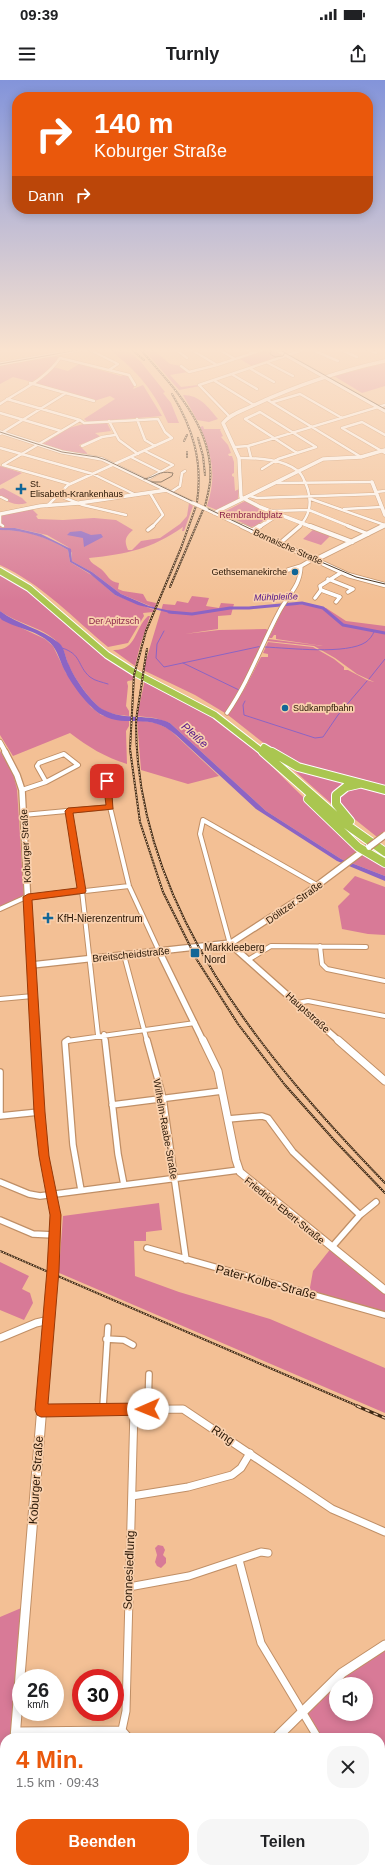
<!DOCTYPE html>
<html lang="de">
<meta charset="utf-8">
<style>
body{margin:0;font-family:Arial,sans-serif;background:#f6f6f6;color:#202124;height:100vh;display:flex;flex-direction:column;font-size:15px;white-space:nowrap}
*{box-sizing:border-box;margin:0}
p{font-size:13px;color:#757577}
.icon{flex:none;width:22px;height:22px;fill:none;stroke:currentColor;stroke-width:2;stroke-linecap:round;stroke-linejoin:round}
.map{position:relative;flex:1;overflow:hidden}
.sheet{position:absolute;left:0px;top:1653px;width:385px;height:140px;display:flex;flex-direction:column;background:#fff;border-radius:16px 16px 0 0;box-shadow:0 2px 10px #0003}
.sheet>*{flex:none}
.banner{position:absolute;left:12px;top:12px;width:361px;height:122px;border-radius:16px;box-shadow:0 2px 10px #0003;background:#ea580c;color:#fff;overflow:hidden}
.fabs{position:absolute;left:329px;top:1597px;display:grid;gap:8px}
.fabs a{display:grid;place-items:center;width:44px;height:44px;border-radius:50%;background:#fff;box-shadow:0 2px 10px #0003;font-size:20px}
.speed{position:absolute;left:12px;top:1589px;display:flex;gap:8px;font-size:20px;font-weight:700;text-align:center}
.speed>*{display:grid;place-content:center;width:52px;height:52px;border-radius:50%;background:#fff;box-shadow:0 2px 10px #0003;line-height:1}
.speed small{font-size:10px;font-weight:400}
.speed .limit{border:6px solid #d22;background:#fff;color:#111}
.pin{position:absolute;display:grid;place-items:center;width:34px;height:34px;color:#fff;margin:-17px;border-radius:8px;box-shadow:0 2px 6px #0006}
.me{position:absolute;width:44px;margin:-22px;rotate:269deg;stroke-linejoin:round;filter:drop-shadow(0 0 3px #0008)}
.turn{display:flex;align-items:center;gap:14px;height:84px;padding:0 16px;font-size:18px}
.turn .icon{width:52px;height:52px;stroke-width:2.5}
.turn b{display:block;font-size:28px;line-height:34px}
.then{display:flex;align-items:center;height:38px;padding:0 16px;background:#0003;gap:8px;font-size:15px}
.round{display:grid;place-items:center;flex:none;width:42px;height:42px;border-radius:16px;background:#f6f6f6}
.headline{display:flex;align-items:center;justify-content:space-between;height:68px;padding:0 16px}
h1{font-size:24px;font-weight:800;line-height:30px;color:#ea580c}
.primary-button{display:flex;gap:8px;margin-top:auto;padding:8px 16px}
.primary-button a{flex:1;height:46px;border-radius:16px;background:#ea580c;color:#fff;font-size:16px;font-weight:800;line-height:46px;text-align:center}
.primary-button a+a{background:#f6f6f6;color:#202124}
.status{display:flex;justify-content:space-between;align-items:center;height:28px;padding:0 20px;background:#fff;direction:ltr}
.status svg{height:11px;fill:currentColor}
header{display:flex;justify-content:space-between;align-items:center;height:52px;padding:0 16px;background:#fff;font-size:18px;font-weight:800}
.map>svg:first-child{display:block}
</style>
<div class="status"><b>09:39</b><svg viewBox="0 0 49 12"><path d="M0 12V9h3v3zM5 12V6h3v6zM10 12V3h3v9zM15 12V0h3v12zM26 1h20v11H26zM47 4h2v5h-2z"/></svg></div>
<header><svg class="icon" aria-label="menu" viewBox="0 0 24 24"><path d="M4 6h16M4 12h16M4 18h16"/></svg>Turnly<svg class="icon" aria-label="share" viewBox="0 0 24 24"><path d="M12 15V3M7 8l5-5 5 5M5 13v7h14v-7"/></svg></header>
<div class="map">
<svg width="385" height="1793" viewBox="0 0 385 1793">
<rect width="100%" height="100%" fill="#f3c095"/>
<path fill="#d87a97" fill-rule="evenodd" d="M109 269H126L141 282 165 312 163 313 171 323 179 343H168C154 310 137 291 109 269Z
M143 269H153L170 284 181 286 188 292 170 295 181 307 198 305 200 306 179 310Z
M269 269H273L284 275 253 287 240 279Z
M57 276 58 278 53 286 32 302 13 297 0 304V285Z
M385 283V306L362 313 334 296Z
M79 284 121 296 125 294 129 295 135 305 133 309 143 305 162 336 88 342 84 339 115 319 110 316 94 321 30 303 53 287 68 291Z
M183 315C200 315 208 327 218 339L209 342 197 340Z
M87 343H107L111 351 95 353 101 357 79 365 88 374 64 371 43 364 69 348Z
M203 346 204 349H221L220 350 223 356 221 357 228 365 231 373 228 374 229 376H232L234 382V393L232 394V396L234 397 235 411 239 409 238 419 217 430 207 426C217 396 212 375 200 347Z
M0 386 22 393 0 405Z
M3 408 22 418 27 423C16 426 10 423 0 417V409Z
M245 421 247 422 274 434 255 446 251 447 222 433Z
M189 423 193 426 184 451H182L183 447C151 469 128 474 89 478 91 484 96 485 101 489 108 495 109 502 119 503L118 509 123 511 143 514 147 521 156 523 155 528 121 514 92 492 72 481V473L68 467 47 455 15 448H0V435L32 429 38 435 36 436 38 439 63 440 94 438 116 440 133 450C125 457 124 461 128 470H132L141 461 160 458 180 444 187 436Z
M315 448 332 454 321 465 303 459Z
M0 450C25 449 47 457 68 470L70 482 93 496 115 515 154 530 153 532 143 533 144 536 128 563 108 567C73 538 42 504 0 485Z
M0 494 31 512 134 594 133 600 128 601 127 602 128 606 126 626 129 631V636C121 635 113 635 105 631 93 625 75 599 69 586 66 580 65 571 61 566 46 547 19 545 0 531Z
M192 516 209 518 206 526 219 528 221 523 234 524 231 535 218 536V549L185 554 219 550 266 549 269 551 251 590 225 633 195 615 143 590 163 524 175 525 177 521 188 523Z
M285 524 312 525 322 529 326 528 346 541 385 546V709L303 687 270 668 228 635 245 608 261 577H268V574L263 573 268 562 313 567 334 579 344 587V590H348L367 600 374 602 357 594 335 578 314 566 267 561 268 559 323 566 276 559V555H274L272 558H269Z
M148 536H150L140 566 135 586 113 570C137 571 134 549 148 536Z
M0 538 45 559 53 566 66 593 91 627 101 635 116 639 129 640V646L126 651 127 684C105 677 88 667 70 653L13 676 0 655Z
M141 598 191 622 243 658 357 770 353 775 360 778 363 775 385 785V796L341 779 266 731 170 643 155 638 137 636 144 604V601L140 600Z
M137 640 156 643 169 649 219 696 188 704 141 690Z
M0 671 13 694 17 709 24 818 0 829Z
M289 686 348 704 333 725Z
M355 706 385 712V751L377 757 342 729 337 717 339 714Z
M355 796 385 807V855L368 854 342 849 338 826 350 814 343 809Z
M159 1123 162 1150 146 1152V1161H134L135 1196 179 1212 270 1239 385 1288V1333L57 1192 60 1176 63 1136Z
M332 1167 385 1210V1235L309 1213 313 1191Z
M0 1182 29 1196 22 1209 30 1213 33 1223 24 1240 0 1230Z
M158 1465 163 1466 165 1470 163 1475 166 1478V1483L161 1488 157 1486 155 1482 157 1475 155 1468Z
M26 1526 15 1658H5V1680L0 1682V1537Z
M385 1567V1736L380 1741V1658H318L302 1632 342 1593ZM336 1604H366V1634H336Z"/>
<path fill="#8c64c4" d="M0 448H15L41 454 71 469 72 481 92 492 121 514 149 526 175 532 174 534 138 525 115 515 89 493 70 482 68 470C47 457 25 450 0 450Z
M81 451 91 455 101 454 103 457 84 467 83 458 67 455 70 452Z
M0 531C18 545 41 548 59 563 65 568 65 578 69 585 74 598 92 624 104 630 125 641 149 633 170 643L266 731 341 779 385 796V801L337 781 256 729 176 655C149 631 128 649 102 635 90 629 72 605 66 593 61 585 59 574 53 566 41 551 18 549 2 540L0 538Z"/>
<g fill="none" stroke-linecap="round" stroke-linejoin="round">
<path stroke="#8c64c4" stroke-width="1" d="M164 551 157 564 156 578 164 587 262 566
M265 567C289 568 347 575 366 562 370 559 372 556 374 552
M62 568C82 574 77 586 90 597 95 601 102 602 108 604
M183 583 239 610
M369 599 385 579
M245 621 243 625 244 635 315 658 323 657 338 635 367 601"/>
<path stroke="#8c64c4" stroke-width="3" d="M169 532 192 534 230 528H249L302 523 323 528 343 545 385 553"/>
<g stroke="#c08f66" stroke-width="3.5">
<path id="street-far4" d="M88 269 118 284 109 290
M175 269 187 278
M190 269 217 285
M218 269 235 279
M245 269 252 273
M310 269 338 281
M339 269 357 277
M367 269 376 273
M60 278 129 295 135 305
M268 283 293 296
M181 286 189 292 217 285 265 269
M251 289 274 302
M233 295 257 309
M215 301 254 325
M30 303 94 321
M199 305 306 269
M199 305 230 337
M266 319 361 377
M273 322 300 314 342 338
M0 324C21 310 46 299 60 278
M0 333 61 351
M137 339 145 360 155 366
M80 340 84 343 158 339 165 352 172 358
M109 341 119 360 138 374
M0 354 66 313
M385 355 362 342 342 348 385 373
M82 366 102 357 115 355
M248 366 251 378
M235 367 248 366 385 325
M0 368 93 394 136 415
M145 371 173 385 146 400
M297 373 245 339 260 332 316 367
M131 377 161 392
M239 378C258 378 283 379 298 391 303 395 306 404 308 410 312 425 309 436 299 447
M3 385 80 340 7 319
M3 385 70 404
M262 389 278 379 316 367
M277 403 372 402
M171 412 180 406 182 393 185 391
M376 412 385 411
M150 413 163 435 152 447
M57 415 83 425 126 435
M250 416 257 418 377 414
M1 417 7 420
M311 419 385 445
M47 426 68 405 172 358
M344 429 382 427
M271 431 309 430 351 447
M0 434V444L3 446"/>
</g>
<g stroke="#c08f66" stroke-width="5">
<path id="street-far3" d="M348 446 368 454
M148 450 153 446
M279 464 300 446
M288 490 301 486 313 479
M328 499 353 509 348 512
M315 518 321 510
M336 522 340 517 321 510 320 506 342 492
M227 633C249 601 261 566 279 532 288 514 300 508 301 486"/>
</g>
<g stroke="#c08f66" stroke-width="6">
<path id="street-far2" d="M64 674 78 685 46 702 37 686 39 683Z
M108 699 110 727 129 806 159 871
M22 710 46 702
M69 731 82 811 98 955
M23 735 110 727
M0 829 24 818 129 806
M230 864 200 754 203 740 317 805
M320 866 322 884 327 889 385 901
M124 875 147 961
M248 880 271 866 366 867
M0 919 33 916
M298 923 308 921 385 936
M104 954 105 961
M67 961 195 943"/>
</g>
<g stroke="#c08f66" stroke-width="8">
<path id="street-far1" d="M68 960 65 962 73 1065 81 1110
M105 960 118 1074 124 1105
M147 960 163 1018 186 1180
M0 992V1035
M112 1025 222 1011
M0 1036 39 1032
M228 1039 262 1036 268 1038 293 1072 360 1135
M0 1102 29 1114 40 1116 239 1090
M0 1140 33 1154 54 1155
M332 1167 360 1135 376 1122
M147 1168 385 1235
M106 1259 124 1260 133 1265
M103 1327 108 1247
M148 1327 149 1294"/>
</g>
<g stroke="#c08f66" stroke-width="9">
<path id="street" d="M148 1329V1326
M41 1330 183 1329 332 1429 385 1452
M103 1330V1326
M132 1416 188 1407 232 1395 241 1388 250 1373
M239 1480 261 1563 318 1658
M129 1507 189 1496 261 1472 268 1473
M122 1650 126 1631 134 1329
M16 1651 122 1650 129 1658
M380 1759 385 1767
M197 1788 200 1793
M299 1788 302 1793"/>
</g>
<g stroke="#c08f66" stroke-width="4.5">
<path id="secondary-far4" d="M275 269 385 331
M0 284 83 269
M0 352 62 372 102 379 193 423
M372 402 385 435
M206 429 244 447
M214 433 323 379 361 377 385 370
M0 434 40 426 79 423 167 410
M259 447 279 434
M312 447 260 427 241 417 239 378 223 343C230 334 242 331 252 326 295 306 339 291 385 281
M381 447 385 445"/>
</g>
<g stroke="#c08f66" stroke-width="6">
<path id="secondary-far3" d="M242 446 348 495 385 505
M310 446 352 462
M252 451 260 446
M315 480 383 446
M0 662 6 673"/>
</g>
<g stroke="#c08f66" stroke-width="8">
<path id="secondary-far2" d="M5 672 17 695 22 710 35 961
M230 864 339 961
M159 871 203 961
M32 885 231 863 299 819 367 768"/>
</g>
<g stroke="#c08f66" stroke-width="9">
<path id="secondary-far1" d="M35 960 39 1032 44 1076 56 1135 53 1190
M203 960 218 991 236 1080 240 1092 385 1210
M338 960 385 1001
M0 1258 36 1243 49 1240
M42 1327 52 1202"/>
</g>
<g stroke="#c08f66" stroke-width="11">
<path id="secondary" d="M15 1658 42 1326
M276 1658 342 1593 385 1565
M4 1793 5 1781
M138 1793 143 1788"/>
</g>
<g stroke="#fff" stroke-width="8">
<path id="highway-far1" d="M0 491 29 508 107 575 137 594 215 635 264 673
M264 667 274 673"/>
</g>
<g stroke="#fff" stroke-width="10">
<path id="highway" d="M263 672 344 743 385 772
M272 672 298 687 385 710
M308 719 358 767 385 783
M350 741 336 724V715L346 707 359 704"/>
</g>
<use href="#street-far4" stroke="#fff" stroke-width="2.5"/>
<use href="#street-far3" stroke="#fff" stroke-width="3.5"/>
<use href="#street-far2" stroke="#fff" stroke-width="4"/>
<use href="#street-far1" stroke="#fff" stroke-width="5.5"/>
<use href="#street" stroke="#fff" stroke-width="7"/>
<use href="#secondary-far4" stroke="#fff" stroke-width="3.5"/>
<use href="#secondary-far3" stroke="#fff" stroke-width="4.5"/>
<use href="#secondary-far2" stroke="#fff" stroke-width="5.5"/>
<use href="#secondary-far1" stroke="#fff" stroke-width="7"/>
<use href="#secondary" stroke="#fff" stroke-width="9"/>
<use href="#highway-far1" stroke="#aac650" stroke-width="6"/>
<use href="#highway" stroke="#aac650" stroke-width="8"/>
<path stroke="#3d2814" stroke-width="1" d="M272 269 270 274 275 277 283 276 285 272
M278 269 385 329
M0 284 84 269
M0 352 62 372 97 377 106 380 305 475 356 497 385 504
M144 399C158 397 157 390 173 393L172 396 161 402H152"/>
<g stroke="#3d2814" stroke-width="2">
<path id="rail-far1" d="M131 269 144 280
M140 269C172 306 215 348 210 402 209 410 207 418 205 426
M172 314C193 348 203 382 197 422
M198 358 203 376 205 395
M184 361 187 355
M187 372V377
M196 426 181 468 146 551 134 595 130 669 140 742 163 812 197 880 238 944 285 1005 335 1061 385 1113
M170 507 203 430
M147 569C144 586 142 603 139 621 138 629 136 637 136 645 137 828 264 978 385 1103
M0 1171 360 1327"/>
</g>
<g stroke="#3d2814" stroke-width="3">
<path id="rail" d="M357 1326 385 1338"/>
</g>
<use href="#rail-far1" stroke="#f9d0ad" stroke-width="1" stroke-dasharray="1.5" stroke-linecap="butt"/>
<use href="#rail" stroke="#f9d0ad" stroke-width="1.5" stroke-dasharray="4.5" stroke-linecap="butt"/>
<g stroke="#c08f66" stroke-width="4.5" stroke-linecap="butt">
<path id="secondary-bridge-far2" d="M193 423 206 429"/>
</g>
<g stroke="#c08f66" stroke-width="8" stroke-linecap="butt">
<path id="secondary-bridge-far1" d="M369 767 385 755"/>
</g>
<g stroke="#c08f66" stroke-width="9" stroke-linecap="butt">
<path id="secondary-bridge" d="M52 1202 53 1190"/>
</g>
<use href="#secondary-bridge-far2" stroke="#fff" stroke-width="3.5"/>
<use href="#secondary-bridge-far1" stroke="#fff" stroke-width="5.5"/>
<use href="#secondary-bridge" stroke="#fff" stroke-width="7"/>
</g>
<linearGradient id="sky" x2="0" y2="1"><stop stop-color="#8394da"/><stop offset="0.52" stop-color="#fae3cf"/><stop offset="1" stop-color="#fae3cf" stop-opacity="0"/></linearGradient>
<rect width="385" height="520" fill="url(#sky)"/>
<path fill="#ea580c" stroke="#983908" d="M107 698 111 701 113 729 73 733 86 811 85 813 32 820 45 1032 49 1076 61 1135 59 1190 48 1324 148 1323 152 1325 154 1329 152 1334 148 1335 41 1337 37 1335 35 1330 47 1190 50 1135 39 1076 34 1032 23 817 28 814 77 808 65 731 68 728 106 725 103 701Z"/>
<g fill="#116697" stroke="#f9d0ad" stroke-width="1.5">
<path d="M19 403h4v4h4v4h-4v4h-4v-4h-4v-4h4z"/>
<circle cx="295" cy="492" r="4"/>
<circle cx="285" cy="628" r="4"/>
<path d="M46 832h4v4h4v4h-4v4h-4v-4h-4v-4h4z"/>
<rect x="190" y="868" width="10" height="10" rx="2"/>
</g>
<g text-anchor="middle" stroke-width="3.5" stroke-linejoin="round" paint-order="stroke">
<g font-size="9" fill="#281605" stroke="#f9d0ad" text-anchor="start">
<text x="30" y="407">St.<tspan x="30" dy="10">Elisabeth-Krankenhaus</tspan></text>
<text x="287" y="495" text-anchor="end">Gethsemanekirche</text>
<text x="293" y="631">Südkampfbahn</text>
</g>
<g font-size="9" fill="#8a234b" stroke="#f9d0ad">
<text x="251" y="438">Rembrandtplatz</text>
<text x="114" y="544">Der Apitzsch</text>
</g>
<g font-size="9" fill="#281605" stroke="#f9d0ad">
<text transform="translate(288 467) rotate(24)" y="3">Bornaische Straße</text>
</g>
<g font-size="9" font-style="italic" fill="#51128a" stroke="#f9d0ad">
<text transform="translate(276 517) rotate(-2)" y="3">Mühlpleiße</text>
</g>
<g font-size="10" fill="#281605" stroke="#f9d0ad">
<text transform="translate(25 766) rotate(-93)" y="4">Koburger Straße</text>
<text transform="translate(294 822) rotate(-35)" y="4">Dölitzer Straße</text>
<text transform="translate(131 874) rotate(-6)" y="4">Breitscheidstraße</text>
<text transform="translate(308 932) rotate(42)" y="4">Hauptstraße</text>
<text transform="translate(166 1049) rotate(80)" y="4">Wilhelm-Raabe-Straße</text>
<text transform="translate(285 1130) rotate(39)" y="4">Friedrich-Ebert-Straße</text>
</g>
<g font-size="10" fill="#281605" stroke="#f9d0ad" text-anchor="start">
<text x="57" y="842">KfH-Nierenzentrum</text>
<text x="204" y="871">Markkleeberg<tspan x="204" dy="12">Nord</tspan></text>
</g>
<g font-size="11" font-style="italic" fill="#51128a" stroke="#f9d0ad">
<text transform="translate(195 655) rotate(42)" y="4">Pleiße</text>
</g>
<g font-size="12" fill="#281605" stroke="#f9d0ad">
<text transform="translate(266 1202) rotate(15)" y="4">Pater-Kolbe-Straße</text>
<text transform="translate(223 1355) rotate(34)" y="4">Ring</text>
<text transform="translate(36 1400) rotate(-86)" y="4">Koburger Straße</text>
<text transform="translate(129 1490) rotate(-88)" y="4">Sonnesiedlung</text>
</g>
</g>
</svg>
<div class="fabs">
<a><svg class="icon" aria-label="sound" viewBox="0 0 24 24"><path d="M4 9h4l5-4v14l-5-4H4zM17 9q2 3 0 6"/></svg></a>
</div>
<div class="speed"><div>26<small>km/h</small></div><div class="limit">30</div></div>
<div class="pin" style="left:107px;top:701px;background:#d93025"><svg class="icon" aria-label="arrive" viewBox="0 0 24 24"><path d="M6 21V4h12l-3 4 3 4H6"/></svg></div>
<svg class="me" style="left:148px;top:1329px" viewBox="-20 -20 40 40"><circle r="19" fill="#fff"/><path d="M0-13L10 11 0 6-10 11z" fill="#ea580c"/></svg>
<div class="banner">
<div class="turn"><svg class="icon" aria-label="right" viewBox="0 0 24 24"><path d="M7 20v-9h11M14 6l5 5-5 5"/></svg><div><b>140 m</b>Koburger Straße</div></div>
<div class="then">Dann<svg class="icon" aria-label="right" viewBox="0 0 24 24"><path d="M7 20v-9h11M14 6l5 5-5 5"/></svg></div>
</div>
<section class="sheet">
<div class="headline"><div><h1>4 Min.</h1><p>1.5 km · 09:43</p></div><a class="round"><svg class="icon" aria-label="close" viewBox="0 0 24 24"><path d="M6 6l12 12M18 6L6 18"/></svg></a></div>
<div class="primary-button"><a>Beenden</a><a>Teilen</a></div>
</section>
</div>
